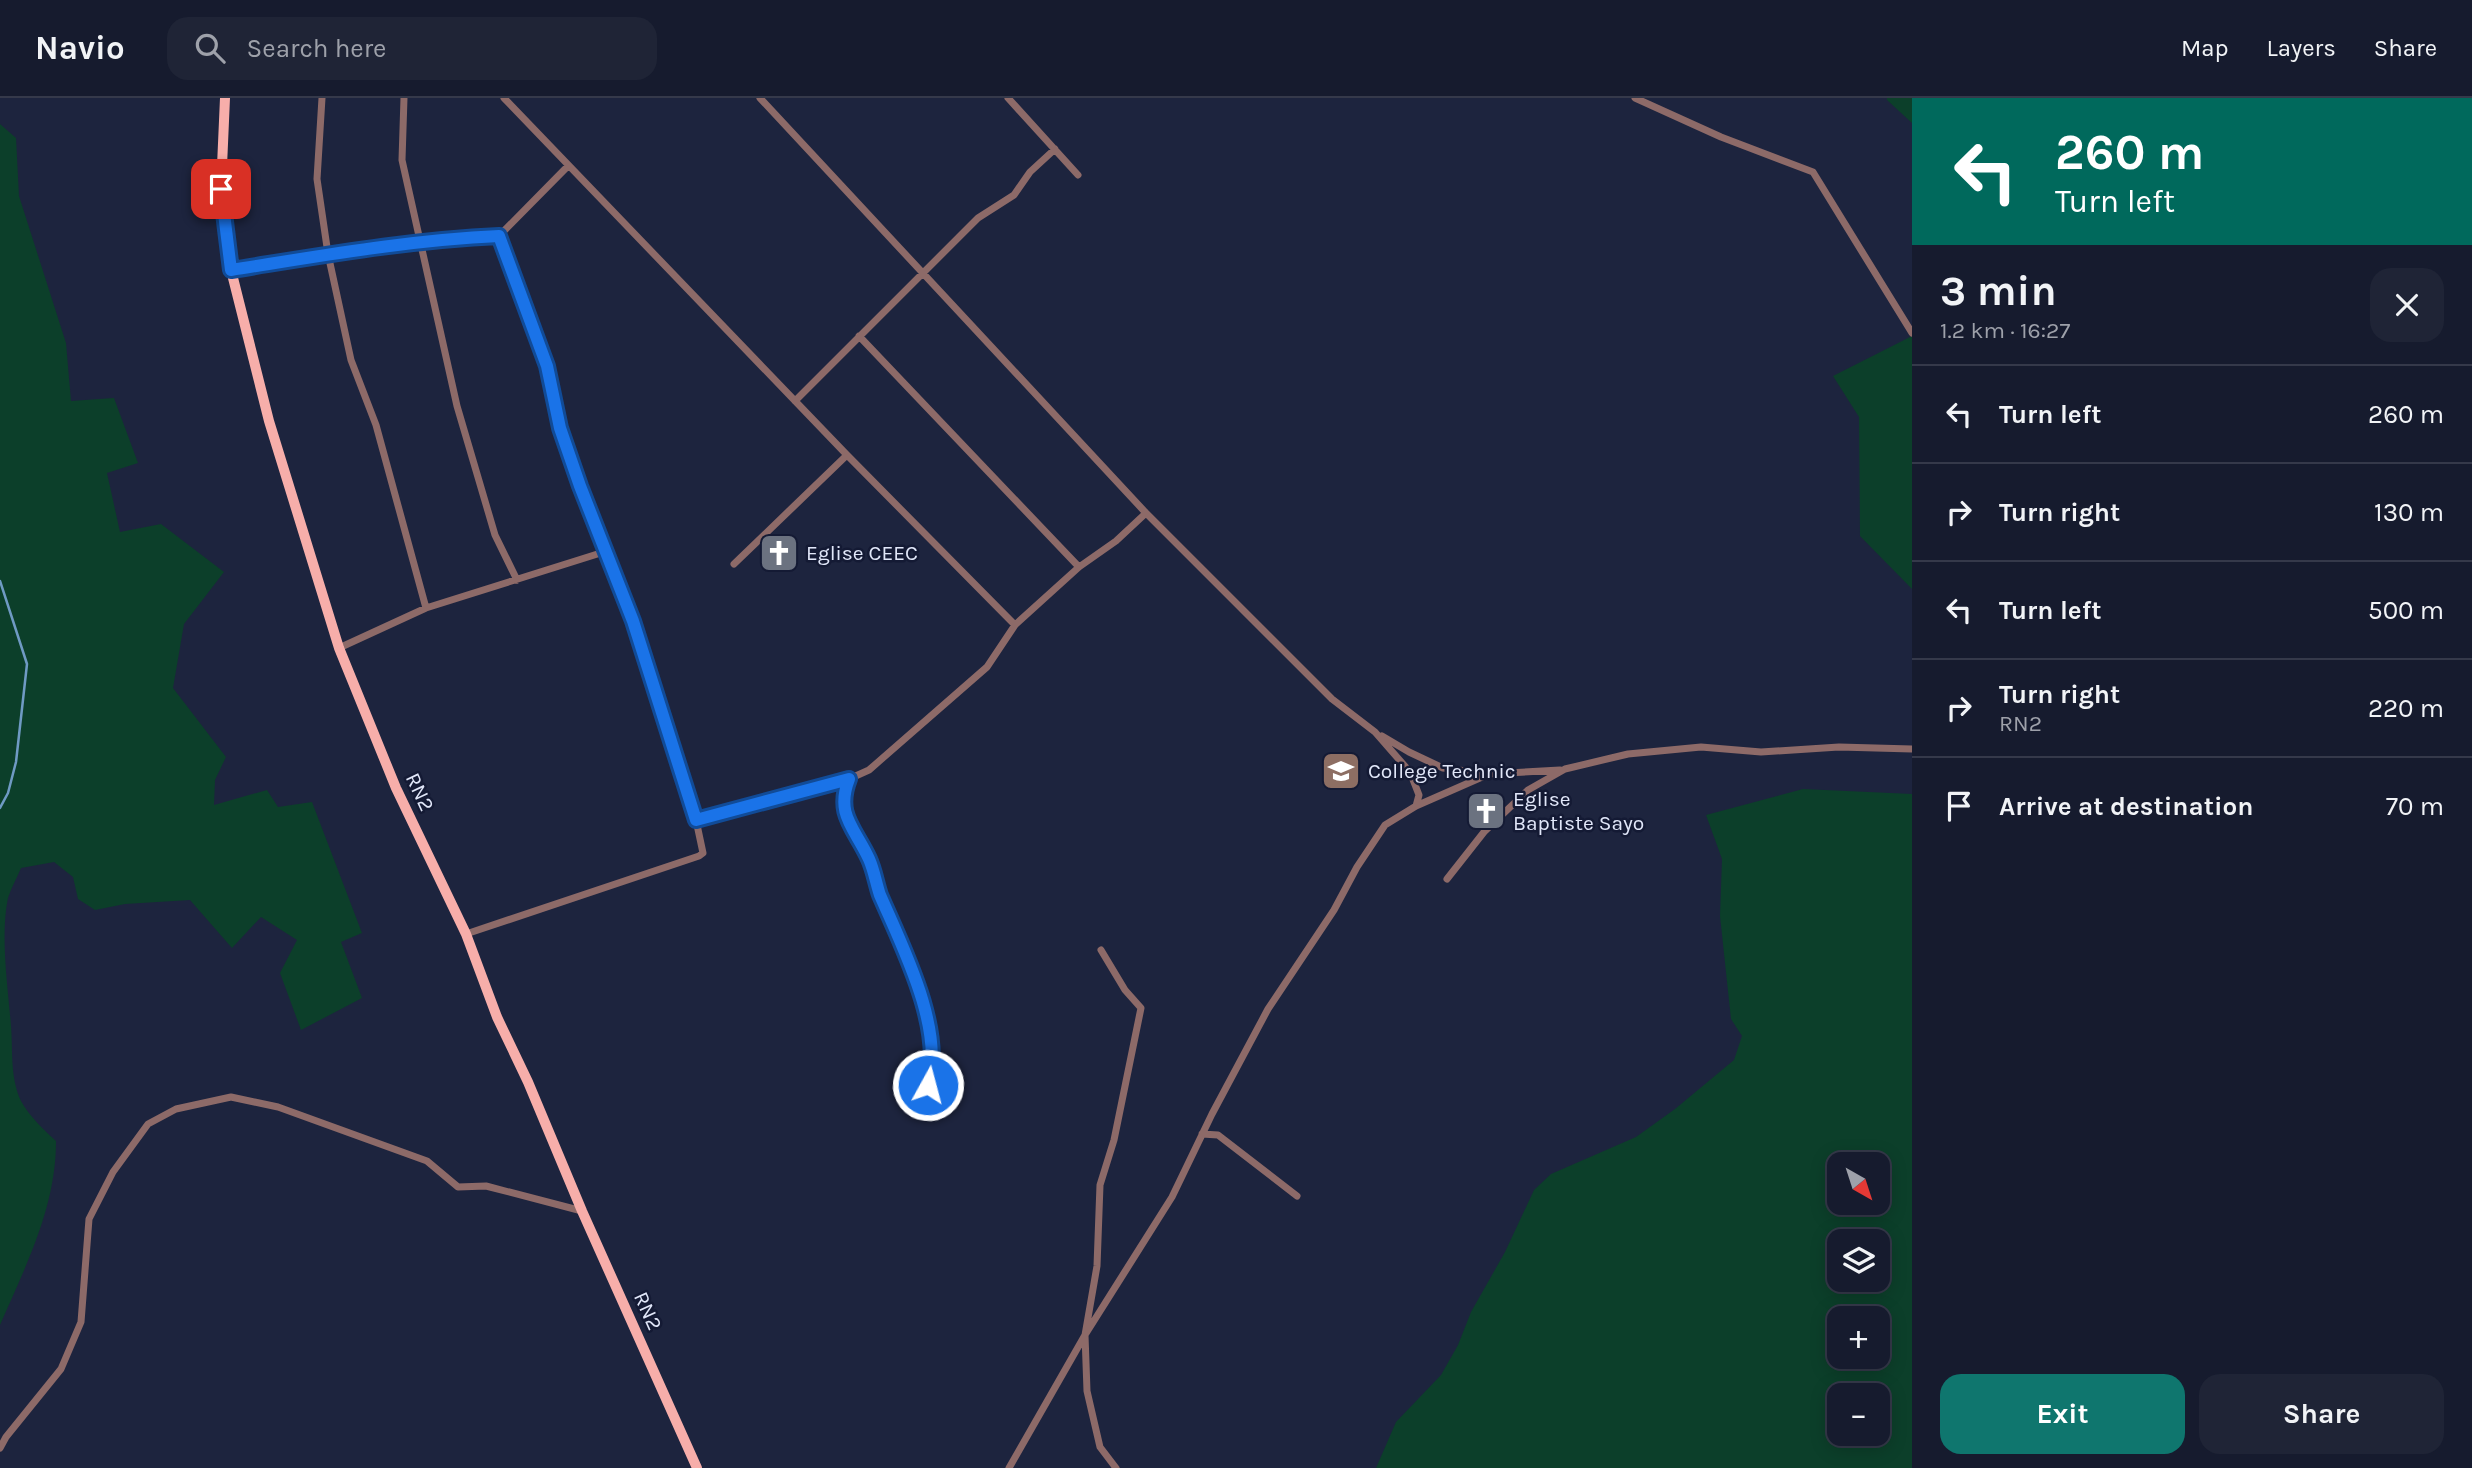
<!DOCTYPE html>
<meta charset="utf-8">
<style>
body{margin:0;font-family:Karla,sans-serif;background:#1f2436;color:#f1f3f6;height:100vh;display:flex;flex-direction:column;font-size:26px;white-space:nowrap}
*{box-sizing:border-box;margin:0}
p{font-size:23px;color:#9ea1aa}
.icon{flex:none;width:38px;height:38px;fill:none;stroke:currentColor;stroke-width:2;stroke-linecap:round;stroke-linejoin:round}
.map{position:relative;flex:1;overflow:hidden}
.panel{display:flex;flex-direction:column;background:#161b2e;width:560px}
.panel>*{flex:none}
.top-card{background:#00695c;color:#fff;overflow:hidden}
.needle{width:46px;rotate:141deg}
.controls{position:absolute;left:1827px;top:1054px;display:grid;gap:14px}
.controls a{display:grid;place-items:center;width:63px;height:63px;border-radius:14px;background:#161b2e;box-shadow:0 4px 18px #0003,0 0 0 2px #35394a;font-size:35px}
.pin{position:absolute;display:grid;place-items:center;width:60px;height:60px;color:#fff;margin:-30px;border-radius:14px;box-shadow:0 4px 10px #0006}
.me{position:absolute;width:77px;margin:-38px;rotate:7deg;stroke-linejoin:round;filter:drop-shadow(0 0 5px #0008)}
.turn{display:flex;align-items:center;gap:24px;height:147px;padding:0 28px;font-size:32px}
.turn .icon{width:91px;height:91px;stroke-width:2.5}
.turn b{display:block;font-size:49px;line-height:60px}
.round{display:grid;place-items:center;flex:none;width:74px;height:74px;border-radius:21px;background:#1f2436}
.overview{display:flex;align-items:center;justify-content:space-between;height:119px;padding:0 28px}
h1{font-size:42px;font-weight:700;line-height:52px}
.action{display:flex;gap:14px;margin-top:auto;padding:14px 28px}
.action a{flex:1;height:80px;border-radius:21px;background:#0f766e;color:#fff;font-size:28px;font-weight:700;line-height:80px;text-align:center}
.action a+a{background:#1f2436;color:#f1f3f6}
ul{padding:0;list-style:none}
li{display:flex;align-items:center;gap:21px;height:98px;padding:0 28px;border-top:2px solid #35394a}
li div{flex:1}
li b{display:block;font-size:26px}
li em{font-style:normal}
header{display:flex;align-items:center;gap:42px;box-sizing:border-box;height:98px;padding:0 35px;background:#161b2e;border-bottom:2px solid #35394a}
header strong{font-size:33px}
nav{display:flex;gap:38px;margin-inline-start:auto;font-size:24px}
.search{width:490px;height:63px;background:#1f2436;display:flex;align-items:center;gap:18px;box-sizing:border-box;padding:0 24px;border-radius:21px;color:#9ea1aa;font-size:26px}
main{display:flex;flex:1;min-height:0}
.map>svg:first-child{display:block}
</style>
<header>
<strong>Navio</strong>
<div class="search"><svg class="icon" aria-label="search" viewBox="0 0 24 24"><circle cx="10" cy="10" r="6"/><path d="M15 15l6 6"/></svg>Search here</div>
<nav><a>Map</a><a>Layers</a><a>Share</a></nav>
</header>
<main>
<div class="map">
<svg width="1912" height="1370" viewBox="0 0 1912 1370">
<rect width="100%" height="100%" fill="#1d243e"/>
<path fill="#0c3f2a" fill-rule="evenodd" d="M1887 0H1912V25L1887 2Z
M0 26 16 40 19 98 66 245 71 303 114 300 138 365 107 375 120 434 161 426 224 474 184 526 173 590 226 659 215 682 214 707 267 692 278 709 312 704 362 835 341 844 362 900 301 932 280 875 297 842 261 819 232 850 190 802 125 806 95 812 78 801 73 779 54 764 21 770C17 780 11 790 8 800 0 838 8 889 11 928 13 953 10 979 21 1003 29 1018 44 1032 56 1043 56 1110 26 1167 0 1227Z
M1912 238V491L1860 438 1859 319 1833 278Z
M1803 691 1912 696V1370H1376L1396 1324 1441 1277 1458 1247 1471 1214 1505 1154 1534 1092 1551 1076 1636 1039 1675 1011 1734 962 1742 938 1731 921 1720 818 1722 761 1706 717ZM1839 1066H1878V1104H1839ZM1839 1143H1878V1181H1839ZM1839 1220H1878V1258H1839ZM1839 1297H1878V1335H1839Z"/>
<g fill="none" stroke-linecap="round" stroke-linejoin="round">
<path stroke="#6f9ac3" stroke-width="2.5" d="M0 483 27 566 16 664 8 695 0 710"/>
<path stroke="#8d6a68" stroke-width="7" d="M322 0 317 81 328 156 351 262 376 327 426 510
M404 0 402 62 457 308 495 437 517 482
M504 0 847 357 1015 527
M760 0 1146 415 1332 601 1375 634 1410 674 1419 697 1416 708
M1008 0 1078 77
M1635 0 1721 39 1813 74 1912 235
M231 172C320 157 409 143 499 138L568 68
M859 238 1079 469
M795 303 978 120 1014 97 1030 74 1055 51
M734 466 847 357
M339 550 426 510 607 453
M1382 638 1409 654 1443 670 1489 676 1560 672
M849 681C836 717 855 730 869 761 874 772 876 785 880 797 902 848 945 931 928 987
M696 722 849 681 869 672 987 569 1015 527 1079 469 1116 443 1146 415
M1447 781 1484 734 1528 692 1565 671 1628 656 1701 649 1761 654 1839 649 1912 651
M466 836 699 758 703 755 696 722 633 523 580 388 560 330 547 268 499 138
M1101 852 1125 892 1141 910 1114 1042 1100 1087 1097 1168 1085 1237 1087 1293 1090 1306 1100 1349 1116 1370
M1202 1036 1218 1037 1297 1098
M0 1350 6 1339 61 1271 81 1224 89 1121 113 1074 148 1026 176 1011 231 999 278 1009 427 1063 458 1089 486 1088 582 1113
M1009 1370 1085 1237 1172 1099 1212 1016 1268 911 1334 812 1357 769 1385 727 1416 708 1489 676"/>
<path stroke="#f7aeaa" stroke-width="10" d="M225 0 221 91 231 172 269 323 339 550 396 690 466 836 497 919 528 984 582 1113 697 1370"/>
</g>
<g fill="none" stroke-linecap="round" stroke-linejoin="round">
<g stroke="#114b97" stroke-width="18">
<path id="route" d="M221 91 231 172C320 158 409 142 499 138L547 268 560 330 580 388 633 523 696 722 849 681C835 717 855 730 869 761 874 772 876 785 880 797 902 848 945 931 928 987"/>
</g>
<use href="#route" stroke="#1a73e8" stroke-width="12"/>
</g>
<defs>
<g id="church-square" transform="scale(2.0125)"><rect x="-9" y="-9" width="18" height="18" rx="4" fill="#6b7280" stroke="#141a34"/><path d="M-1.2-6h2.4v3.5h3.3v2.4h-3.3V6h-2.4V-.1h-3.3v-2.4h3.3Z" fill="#fff"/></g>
<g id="university-square" transform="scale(2.0125)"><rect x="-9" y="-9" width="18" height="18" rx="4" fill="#8d6e63" stroke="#141a34"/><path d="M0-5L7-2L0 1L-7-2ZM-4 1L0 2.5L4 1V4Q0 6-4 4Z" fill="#fff"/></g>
</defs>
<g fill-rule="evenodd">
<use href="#church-square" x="779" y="455"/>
<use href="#university-square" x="1341" y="673"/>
<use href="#church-square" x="1486" y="713"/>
</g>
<g text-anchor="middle" stroke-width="5" stroke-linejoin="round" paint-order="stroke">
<g font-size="21" fill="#e1e7f9" stroke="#141a34" text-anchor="start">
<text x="806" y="462">Eglise CEEC</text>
<text x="1368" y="680">College Technic</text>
<text x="1513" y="708">Eglise<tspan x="1513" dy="24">Baptiste Sayo</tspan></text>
</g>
<g font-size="21" fill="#e1e7f9" stroke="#141a34">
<text transform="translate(420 694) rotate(65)" y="7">RN2</text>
<text transform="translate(648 1213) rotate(66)" y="7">RN2</text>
</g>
</g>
</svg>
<div class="controls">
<a><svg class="needle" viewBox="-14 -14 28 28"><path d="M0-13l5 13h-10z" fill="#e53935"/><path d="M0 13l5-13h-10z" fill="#9ea1aa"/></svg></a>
<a><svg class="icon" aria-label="layers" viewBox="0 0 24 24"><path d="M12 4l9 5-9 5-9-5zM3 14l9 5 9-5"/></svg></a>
<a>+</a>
<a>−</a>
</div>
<div class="pin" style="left:221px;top:91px;background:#d93025"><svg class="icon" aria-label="arrive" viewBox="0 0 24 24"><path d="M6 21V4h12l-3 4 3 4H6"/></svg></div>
<svg class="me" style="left:928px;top:987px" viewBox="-20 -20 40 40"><circle r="17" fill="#1a73e8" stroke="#fff" stroke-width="3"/><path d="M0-11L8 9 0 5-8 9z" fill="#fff"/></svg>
</div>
<section class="panel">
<div class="top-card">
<div class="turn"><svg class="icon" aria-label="left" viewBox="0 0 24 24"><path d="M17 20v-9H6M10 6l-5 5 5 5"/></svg><div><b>260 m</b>Turn left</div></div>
</div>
<div class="overview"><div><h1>3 min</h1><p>1.2 km · 16:27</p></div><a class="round"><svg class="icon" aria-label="close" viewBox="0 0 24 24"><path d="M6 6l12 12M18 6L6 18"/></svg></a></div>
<ul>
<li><svg class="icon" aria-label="left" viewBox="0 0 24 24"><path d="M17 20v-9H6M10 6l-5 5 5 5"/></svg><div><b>Turn left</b></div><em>260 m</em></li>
<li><svg class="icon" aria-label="right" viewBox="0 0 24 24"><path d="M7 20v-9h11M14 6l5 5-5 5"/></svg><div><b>Turn right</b></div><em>130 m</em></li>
<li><svg class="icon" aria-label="left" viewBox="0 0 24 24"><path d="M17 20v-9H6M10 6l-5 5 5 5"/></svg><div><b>Turn left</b></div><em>500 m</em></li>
<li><svg class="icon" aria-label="right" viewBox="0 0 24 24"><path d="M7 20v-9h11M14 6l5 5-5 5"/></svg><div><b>Turn right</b><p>RN2</p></div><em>220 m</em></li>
<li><svg class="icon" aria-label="arrive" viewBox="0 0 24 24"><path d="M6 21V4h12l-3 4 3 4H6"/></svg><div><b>Arrive at destination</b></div><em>70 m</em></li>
</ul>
<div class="action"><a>Exit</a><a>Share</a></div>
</section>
</main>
